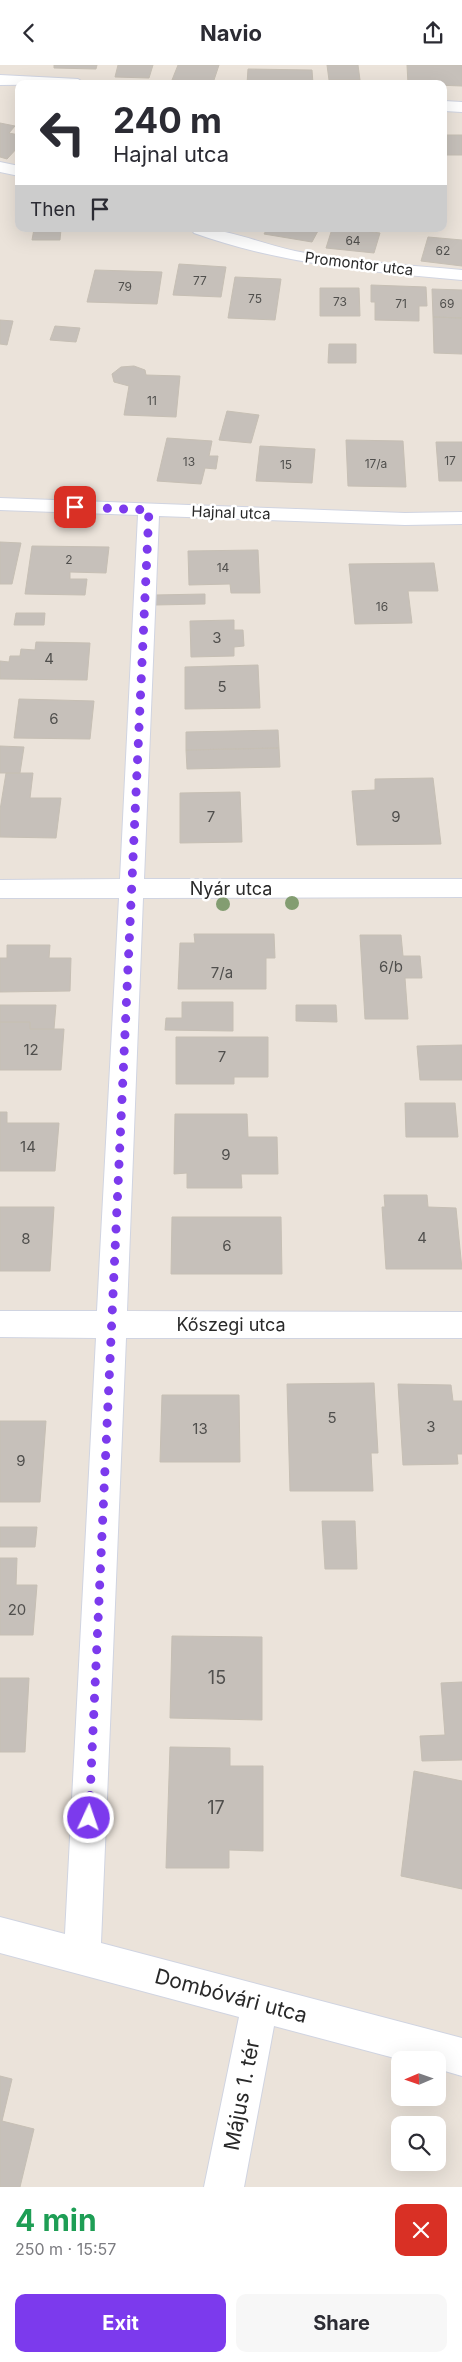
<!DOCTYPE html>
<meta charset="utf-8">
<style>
body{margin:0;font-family:Inter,sans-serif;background:#f7f7f7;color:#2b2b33;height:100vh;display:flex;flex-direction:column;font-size:19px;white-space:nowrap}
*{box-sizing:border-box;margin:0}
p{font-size:16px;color:#7c7c81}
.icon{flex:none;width:28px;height:28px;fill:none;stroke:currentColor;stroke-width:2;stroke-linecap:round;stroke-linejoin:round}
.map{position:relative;height:2122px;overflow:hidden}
.drawer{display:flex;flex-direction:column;background:#fff;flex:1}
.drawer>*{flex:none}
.top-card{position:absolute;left:15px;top:15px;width:432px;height:152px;border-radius:10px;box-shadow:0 5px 20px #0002;background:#fff;color:#2b2b33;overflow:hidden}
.needle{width:32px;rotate:268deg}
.controls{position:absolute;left:391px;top:1986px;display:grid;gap:10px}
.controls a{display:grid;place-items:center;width:55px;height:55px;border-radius:10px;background:#fff;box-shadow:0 5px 20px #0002;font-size:25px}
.pin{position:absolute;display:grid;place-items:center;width:42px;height:42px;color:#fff;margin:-21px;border-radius:10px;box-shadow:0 2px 8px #0006}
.me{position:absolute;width:55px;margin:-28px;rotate:3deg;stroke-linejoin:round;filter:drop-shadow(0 0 4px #0008)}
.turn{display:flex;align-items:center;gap:18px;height:105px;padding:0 15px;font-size:22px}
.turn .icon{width:65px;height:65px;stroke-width:2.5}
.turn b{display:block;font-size:35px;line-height:42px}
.then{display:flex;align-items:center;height:48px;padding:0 15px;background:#0003;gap:10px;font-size:19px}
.round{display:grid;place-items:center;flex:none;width:52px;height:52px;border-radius:10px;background:#f7f7f7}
.summary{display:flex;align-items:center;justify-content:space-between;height:85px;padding:0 15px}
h1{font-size:30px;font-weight:700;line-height:38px;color:#1e9e55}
.cta{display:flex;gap:10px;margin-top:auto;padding:10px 15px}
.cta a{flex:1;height:58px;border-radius:10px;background:#7c3aed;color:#fff;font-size:20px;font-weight:700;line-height:58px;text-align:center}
.cta a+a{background:#f7f7f7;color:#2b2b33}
header{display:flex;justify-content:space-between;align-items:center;height:65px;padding:0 15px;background:#fff;font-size:22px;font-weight:700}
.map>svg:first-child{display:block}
</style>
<header><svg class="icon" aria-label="back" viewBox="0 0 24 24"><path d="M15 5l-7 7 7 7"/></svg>Navio<svg class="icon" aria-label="share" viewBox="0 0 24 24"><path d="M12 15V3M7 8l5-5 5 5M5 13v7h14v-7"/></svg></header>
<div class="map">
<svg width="462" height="2122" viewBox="0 0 462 2122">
<rect width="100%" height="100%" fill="#ebe3da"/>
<path fill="#c6c0ba" stroke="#c6bfb4" d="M54 0H97L96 4 54 3Z
M118 0H153L149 13 115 12Z
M178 0H219L213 18 172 15Z
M327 0H358L360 15H329Z
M407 0H462V21L408 19Z
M248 4 312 5 313 19H247Z
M0 58 15 61 9 68 19 70V81L7 94 0 92Z
M447 70H462V90H447Z
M34 164H61L60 175H32Z
M267 164H319L312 177 264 169Z
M332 164H351L380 168 374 188 326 183Z
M428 172 462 175V201L421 196Z
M179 199 226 202 221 232 173 230Z
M95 205 162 207 157 239 87 237Z
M235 212 281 214 275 255 228 253Z
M371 220 426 222 427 241H419V256L375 255V237H371Z
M320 223H359L360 251H320Z
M432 224 462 225V253L433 252Z
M433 252 462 253V289L434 288Z
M0 255 13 256 7 280 0 279Z
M55 261 80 263 76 277 50 275Z
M329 279H356V298H328Z
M134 301 145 305 146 310 180 311 176 352 124 350 129 321 114 317 112 309 121 302Z
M227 346 259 350 251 378 219 375Z
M167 373 212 376 209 391H218L216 404 205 403 201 419 157 416Z
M346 375 403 376 406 422 348 421Z
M436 377H462V416H439Z
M260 381 315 384 312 418 256 416Z
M0 477 21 478 12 519H0Z
M32 481 109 482 106 508 70 507V514H87L85 530 25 529Z
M258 485 260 528H231L230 519 189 520 188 486Z
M434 498 438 526H408L412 558 355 559 349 499Z
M205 529V539L154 540 155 530Z
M16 548H45L44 560H14Z
M234 555V565H243L244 581 234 582V591L191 592 190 556Z
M36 577 90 578 87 615 0 614V596L9 597 10 591H20L21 584 35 585Z
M258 600 260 643 185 644V602Z
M19 634 94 636 90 674 14 673Z
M278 665 279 683 186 685V667Z
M0 681 24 682 20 708H0Z
M279 683 280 702 187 704 186 685Z
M6 708H33L30 733H61L56 773 0 772V745Z
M433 713 441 779 357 780 352 726 375 725V714Z
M240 727 242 777 180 778V728Z
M194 869H274L275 893H266V924H178L180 878H195Z
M360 870H401L403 891H420L422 913H405L408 954H365Z
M7 880H50L49 893H71L70 926 0 927V893H7Z
M182 937H233V966L165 965 166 953H182Z
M0 940H56L54 964H30V957H0Z
M296 940H336L337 957 296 956Z
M0 957H30V964H64L61 1005H0Z
M176 972H268V1012H234V1019H176Z
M462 980V1015H420L417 981Z
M405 1038H455L458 1072H406Z
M0 1047H7V1058H59L55 1106H0Z
M175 1049H247L248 1072H277L278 1109H241L242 1123H187V1108L174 1109Z
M384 1130H427L428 1142 456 1143 462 1204H386L382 1142H385Z
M0 1142H54L50 1206H0Z
M172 1152H281L282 1209H171Z
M374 1318 378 1388H371L373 1426H290L287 1319Z
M398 1319 451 1320 453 1336H462V1389H457L458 1399 403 1400Z
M162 1330H239L240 1397H160Z
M0 1356H46L40 1437H0Z
M322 1456H355L357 1504H325Z
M0 1462H37L35 1482H0Z
M0 1493H17L16 1520H37L33 1570H0Z
M172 1571 262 1572V1655L170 1653Z
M0 1613H29L25 1687H0Z
M462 1617V1695L422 1696 420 1671 445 1670 441 1618Z
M170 1682 230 1683V1701H263V1786L229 1785V1803H166Z
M414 1706 462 1716V1824L401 1811Z
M0 2011 12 2014 2 2056 34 2064 20 2122H0Z"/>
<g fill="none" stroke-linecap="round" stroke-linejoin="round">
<g stroke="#d0d4e1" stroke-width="2">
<path id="street" d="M0 10 78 14 86 19 0 20Z
M444 36 462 37V47L444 46Z
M0 97 19 101V111L0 107Z
M191 164C225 162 261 179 295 186 350 197 406 200 462 205V215C370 207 281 199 194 168Z
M0 433 405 448 462 447V459L405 460 159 451 144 814H462V832L143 833 127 1246 462 1247V1273H126L101 1878 462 1973V2011L438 2004V1995H402L274 1961 244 2122H204L239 1952 0 1888V1852L65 1869 96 1273 0 1272V1246H97L119 833H0V815L120 814 138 450 0 445Z"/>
</g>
<use href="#street" fill="#fff" fill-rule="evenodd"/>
</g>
<g fill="#839d71">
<circle cx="292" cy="838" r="7"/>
<circle cx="223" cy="839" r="7"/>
</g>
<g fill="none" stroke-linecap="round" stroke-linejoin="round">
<path stroke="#7c3aed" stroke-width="9" stroke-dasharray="0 16.2" d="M75 442 149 445 89 1753"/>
</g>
<g text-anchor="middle" stroke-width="5" stroke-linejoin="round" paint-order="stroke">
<g font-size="12" fill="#504f4d">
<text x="353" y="180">64</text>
<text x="443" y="190">62</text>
<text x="200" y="220">77</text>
<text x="125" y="226">79</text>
<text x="255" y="238">75</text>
<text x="340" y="241">73</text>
<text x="401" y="243">71</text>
<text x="447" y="243">69</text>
<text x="152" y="340">11</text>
<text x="450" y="400">17</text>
<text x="189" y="401">13</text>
<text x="376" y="403">17/a</text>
<text x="286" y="404">15</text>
<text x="69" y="499">2</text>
<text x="223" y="507">14</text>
<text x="382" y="546">16</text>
</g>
<g font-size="15" fill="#292929" stroke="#fff">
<text transform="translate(359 199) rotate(7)" y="5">Promontor utca</text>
<text transform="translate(231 448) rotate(2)" y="5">Hajnal utca</text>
</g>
<g font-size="15" fill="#504f4d">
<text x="217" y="578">3</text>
<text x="49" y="599">4</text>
<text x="222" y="627">5</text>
<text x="54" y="659">6</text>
<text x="211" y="757">7</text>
<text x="396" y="757">9</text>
<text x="391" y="907">6/b</text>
<text x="222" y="913">7/a</text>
<text x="31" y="990">12</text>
<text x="222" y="997">7</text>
<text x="28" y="1087">14</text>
<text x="226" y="1095">9</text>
<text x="422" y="1178">4</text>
<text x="26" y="1179">8</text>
<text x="227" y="1186">6</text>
<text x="332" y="1358">5</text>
<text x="431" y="1367">3</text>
<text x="200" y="1369">13</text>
<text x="21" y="1401">9</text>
<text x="17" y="1550">20</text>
</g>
<g font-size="18" fill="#292929" stroke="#fff">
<text x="231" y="830">Nyár utca</text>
<text x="231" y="1266">Kőszegi utca</text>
</g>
<g font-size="18" fill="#504f4d">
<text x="217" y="1619">15</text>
<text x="216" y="1749">17</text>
</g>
<g font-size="21" fill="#292929" stroke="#fff">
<text transform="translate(231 1931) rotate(15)" y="7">Dombóvári utca</text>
<text transform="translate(242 2030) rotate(-79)" y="7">Május 1. tér</text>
</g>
</g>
</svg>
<div class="controls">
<a><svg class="needle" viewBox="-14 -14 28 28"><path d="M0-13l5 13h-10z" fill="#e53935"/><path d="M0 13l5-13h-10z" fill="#7c7c81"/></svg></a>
<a><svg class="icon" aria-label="search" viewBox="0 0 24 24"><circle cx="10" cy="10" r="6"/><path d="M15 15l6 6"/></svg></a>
</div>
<div class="pin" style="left:75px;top:442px;background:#d93025"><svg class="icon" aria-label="arrive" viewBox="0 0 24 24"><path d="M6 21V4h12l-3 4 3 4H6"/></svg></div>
<svg class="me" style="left:89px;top:1753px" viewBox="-20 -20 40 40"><circle r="17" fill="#7c3aed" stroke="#fff" stroke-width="3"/><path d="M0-11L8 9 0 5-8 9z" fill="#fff"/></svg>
<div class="top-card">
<div class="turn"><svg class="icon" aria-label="left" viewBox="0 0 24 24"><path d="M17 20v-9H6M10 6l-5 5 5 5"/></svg><div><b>240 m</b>Hajnal utca</div></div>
<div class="then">Then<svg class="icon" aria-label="arrive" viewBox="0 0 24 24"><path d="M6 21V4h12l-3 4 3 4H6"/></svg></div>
</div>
</div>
<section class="drawer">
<div class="summary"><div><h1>4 min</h1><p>250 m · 15:57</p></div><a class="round" style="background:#d93025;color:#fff"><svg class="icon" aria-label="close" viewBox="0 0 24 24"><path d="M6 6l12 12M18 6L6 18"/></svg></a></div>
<div class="cta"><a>Exit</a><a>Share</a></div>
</section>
